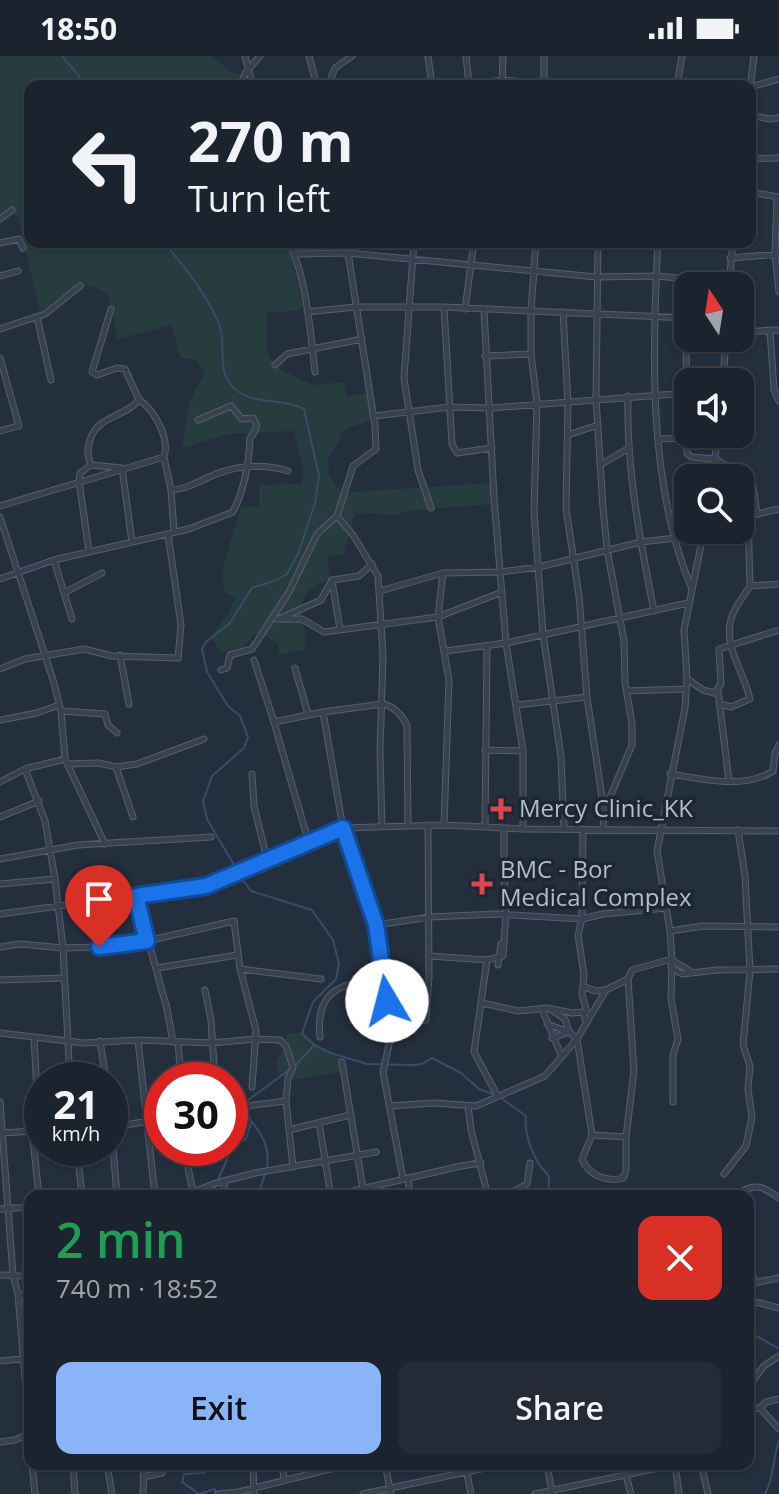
<!DOCTYPE html>
<meta charset="utf-8">
<style>
body{margin:0;font-family:"Open Sans",sans-serif;background:#242b36;color:#f1f3f6;height:100vh;display:flex;flex-direction:column;font-size:30px;white-space:nowrap}
*{box-sizing:border-box;margin:0}
p{font-size:26px;color:#a0a4aa}
.icon{flex:none;width:44px;height:44px;fill:none;stroke:currentColor;stroke-width:2;stroke-linecap:round;stroke-linejoin:round}
.map{position:relative;flex:1;overflow:hidden}
.drawer{position:absolute;left:24px;top:1134px;width:730px;height:280px;display:flex;flex-direction:column;background:#1b232e;border-radius:16px;box-shadow:0 2px 6px #0004,0 0 0 2px #39404a}
.drawer>*{flex:none}
.banner{position:absolute;left:24px;top:24px;width:732px;height:168px;border-radius:16px;box-shadow:0 2px 6px #0004,0 0 0 2px #39404a;background:#1b232e;color:#f1f3f6;overflow:hidden}
.needle{width:52px;rotate:348deg}
.buttons{position:absolute;left:674px;top:216px;display:grid;gap:16px}
.buttons a{display:grid;place-items:center;width:80px;height:80px;border-radius:16px;background:#1b232e;box-shadow:0 2px 6px #0004,0 0 0 2px #39404a;font-size:40px}
.speed{position:absolute;left:24px;top:1006px;display:flex;gap:16px;font-size:40px;font-weight:700;text-align:center}
.speed>*{display:grid;place-content:center;width:104px;height:104px;border-radius:50%;background:#1b232e;box-shadow:0 2px 6px #0004,0 0 0 2px #39404a;line-height:1}
.speed small{font-size:20px;font-weight:400}
.speed .limit{border:12px solid #d22;background:#fff;color:#111}
.pin{position:absolute;display:grid;place-items:center;width:68px;height:68px;color:#fff;margin:-82px -34px;border-radius:50% 50% 50% 0;rotate:-45deg;box-shadow:0 0 8px #0007}
.pin .icon{rotate:45deg}
.me{position:absolute;width:88px;margin:-44px;rotate:352deg;stroke-linejoin:round;filter:drop-shadow(0 0 6px #0008)}
.turn{display:flex;align-items:center;gap:28px;height:168px;padding:0 32px;font-size:36px}
.turn .icon{width:104px;height:104px;stroke-width:2.5}
.turn b{display:block;font-size:56px;line-height:68px}
.round{display:grid;place-items:center;flex:none;width:84px;height:84px;border-radius:16px;background:#242b36}
.overview{display:flex;align-items:center;justify-content:space-between;height:136px;padding:0 32px}
h1{font-size:48px;font-weight:600;line-height:60px;color:#1e9e55}
.primary-button{display:flex;gap:16px;margin-top:auto;padding:16px 32px}
.primary-button a{flex:1;height:92px;border-radius:16px;background:#8ab4f8;color:#111;font-size:32px;font-weight:600;line-height:92px;text-align:center}
.primary-button a+a{background:#242b36;color:#f1f3f6}
.status{display:flex;justify-content:space-between;align-items:center;height:56px;padding:0 40px;background:#1b232e;direction:ltr}
.status svg{height:22px;fill:currentColor}
.map>svg:first-child{display:block}
</style>
<div class="status"><b>18:50</b><svg viewBox="0 0 49 12"><path d="M0 12V9h3v3zM5 12V6h3v6zM10 12V3h3v9zM15 12V0h3v12zM26 1h20v11H26zM47 4h2v5h-2z"/></svg></div>
<div class="map">
<svg width="779" height="1438" viewBox="0 0 779 1438">
<rect width="100%" height="100%" fill="#242f3e"/>
<path fill="#263c3f" d="M0 0H212L231 16 245 20 248 30H30V186H285L289 192 304 254 267 257 266 291 271 304 281 314 313 329 344 326 347 340 367 337 371 364 342 375 339 386 328 401 329 418 337 432 351 436 490 427 493 448 418 454 392 459 369 457 355 459 343 498 327 500 331 524C288 537 306 560 306 593L279 599 278 588 263 578H255L243 591 221 597 211 580 229 557 235 542 224 536 222 514 241 451 259 450V429L302 428 304 415 294 375 228 378 182 392 189 346 205 317 196 304 180 302 172 269 118 283 108 239C77 217 67 239 40 255L17 159 0 160Z
M303 976 321 992 340 1003 342 1009 339 1016 300 1023 280 1020 276 1006 283 994 287 978Z"/>
<g fill="none" stroke-linecap="round" stroke-linejoin="round">
<path stroke="#394c67" stroke-width="2" d="M62 0 83 25 91 30
M164 186C184 211 207 238 219 268 228 292 213 319 239 336 258 349 284 342 304 353L319 420 315 447 299 496 287 518 277 524 252 532 230 567 206 586 202 593 207 616 228 650 240 660 248 681 244 692 212 720 203 745 207 763 237 814
M239 819 251 835 312 854 333 884 339 908 336 923 313 946 303 974 302 978 314 989 331 997 367 1008 412 1009 422 1008 432 1002 461 1017 479 1033 496 1039
M295 1010 314 989
M501 1042 526 1060C524 1076 530 1092 537 1105 540 1112 546 1114 549 1121L548 1140
M267 1113C271 1081 256 1076 243 1052L247 1045 289 1014
M218 1124 233 1090 246 1083 251 1067
M212 1140 215 1130
M258 1140 265 1118
M678 1140 685 1135
M748 1275 779 1293
M215 1438V1433L199 1438 182 1426 184 1418 204 1417 215 1408
M765 1438C775 1419 772 1404 779 1385"/>
<g stroke="#565f6c" stroke-width="7">
<path id="minor" d="M245 0 253 30
M309 0 317 30
M428 0 432 30
M466 0 469 29
M240 30 246 16 260 0
M328 30 335 12 352 0
M463 30 502 24 571 30
M502 30 503 0
M544 30V0
M677 30 682 0
M750 31 779 23
M750 33 754 0
M750 59 770 63 779 62
M750 103 779 102
M750 136 778 141
M777 141 775 198 779 236
M0 163 12 154
M289 186C307 224 310 274 315 316
M414 186 404 322 418 414 431 452
M536 186 531 255V298L537 347 534 456 543 578 561 701 564 773
M598 186 596 343 603 452 607 493 624 585 625 627 632 667V689L604 755
M658 186C652 296 648 430 692 533
M0 187 19 183 23 192
M295 198 348 197 596 221 657 220 729 227
M730 202 779 198
M0 220 18 215
M729 229 733 186
M444 251 452 388 457 397 492 392
M111 253 92 316 97 319 117 312 125 313 139 344C124 362 98 359 90 384 87 394 87 399 91 409L122 412 132 486
M465 253 474 186
M484 254 494 442 506 587 523 695V773
M307 256 355 251H444L688 262
M563 256 568 346 566 452 579 540 587 641 604 755 603 773
M37 261 51 324
M686 262 687 397 691 401 715 403 752 424 757 458
M0 273 45 258 80 230
M770 274 774 334 779 345
M740 276 779 274
M485 300 531 298
M0 302 19 370
M275 309 287 298 362 283
M723 326 726 282
M628 340C626 412 640 484 654 555
M139 344C155 354 170 383 164 401
M374 360 449 351 491 352 688 337
M0 375 18 370
M568 379 598 369
M659 383 686 382
M600 409 629 392
M712 422 718 378
M171 434C191 433 206 420 225 415 245 409 268 409 288 415
M0 450 164 401 171 434 174 475
M337 460 353 479 378 520 383 600 380 695 382 771
M748 460 750 530 779 528
M0 461 54 627 61 655 65 703 105 788
M740 462 779 453
M89 496 79 425 80 417 91 409
M54 504 72 563
M443 517 438 561 449 624 444 769
M0 523 54 504 189 473 233 456C245 432 249 408 250 382 256 375 259 370 253 362L242 363 231 350 198 364
M332 525 340 573
M380 535 443 517 501 516 539 511 641 486 676 482
M64 537 102 517
M281 562 321 544 332 524 359 520 372 508
M277 563H302L324 576 438 561 502 536
M446 595 506 587 688 547
M120 599 129 648
M254 604 274 666 323 656 382 648C393 649 403 660 407 670L408 770
M295 612 308 658
M0 613 25 603 84 593 112 600 178 602 181 569 168 478
M221 614 227 612 230 599 252 593 289 536 317 478 337 460 353 410 376 393 375 370 348 197
M687 623 703 634 714 637 721 628 719 593 779 574
M627 635 686 633
M718 635 729 725
M720 648 731 651 750 643C745 618 723 590 731 563 734 551 744 540 750 530
M517 649 587 641
M61 655 105 658 108 669 117 677
M323 656 343 772 376 869 389 961 394 966 426 964 429 921 428 769
M273 663 308 784
M0 664 37 657 59 649
M485 694 523 695
M67 708 99 707 116 711 137 708 204 683
M116 711 133 761
M25 713 45 765 55 823 63 892 70 1024
M252 718 254 750 267 803
M670 718C703 723 744 734 773 715L775 697 779 689
M0 726 25 713 65 703
M0 761 39 745
M485 771 487 591
M504 772V819
M583 773 582 863 578 879 584 919 582 939 587 956H583L586 966
M0 803 78 789 211 781
M0 828 55 823
M136 840 167 953 173 986
M0 858 206 830 343 772 444 769 523 773 779 775
M376 869 430 861 497 858 582 863 603 858 667 852
M670 875 703 870 779 871
M0 891 20 888 63 892 99 891 147 885 234 865 240 913 256 974 252 1031
M429 900 487 904
M672 903 671 943 678 983 673 999V1046
M673 905 692 916
M498 909 501 888
M671 911 682 918 718 914 779 913
M157 912 237 899
M240 913 321 923
M0 924 64 922
M583 930 595 935 605 934
M205 934 211 964 215 1024
M482 947 518 955 547 952 572 957 583 956
M542 953 561 999
M552 954 565 963 569 976 552 982
M394 966 383 1016 403 1123
M0 977 84 987 138 984 212 987 256 983 280 984 286 990 293 1011 288 1023 286 1045 293 1111
M34 981 39 1075
M320 981C315 930 343 930 384 920
M138 984 155 1140
M100 985 106 1024
M178 986 181 1024
M342 1006 363 1133
M497 1039 474 996 487 904 503 900 506 858 504 816
M0 1046 13 1219 18 1238 30 1382
M389 1050 434 1047 476 1050 545 1020 577 983 569 976 547 968
M468 1050 471 1074 488 1140
M230 1052 286 1045
M110 1055 117 1140
M319 1067 331 1140
M112 1071 162 1063
M289 1074 350 1059
M32 1075 39 1140
M3 1077 33 1075
M592 1079 582 1103C588 1119 607 1127 623 1122L626 1115V1081L634 1015 628 923
M626 1081 592 1079 577 983 606 934 628 923 632 914 672 903 670 875 657 795 685 652 687 623 684 574 704 474
M77 1092 82 1140
M184 1092 193 1136
M724 1118 746 1090 752 1061 748 1033 750 1010 743 989 750 915 745 820 738 774
M408 1122 410 1140
M224 1126 225 1140
M145 1140 193 1136 216 1127 255 1117 376 1096
M331 1140 461 1110 481 1107
M504 1140 527 1128 530 1107
M745 1140 744 1134C759 1127 766 1133 779 1142
M0 1153 30 1151
M748 1156 751 1166 748 1176
M748 1189 754 1226
M0 1219 30 1220
M748 1228 779 1222
M18 1238 30 1240
M748 1244 779 1252
M0 1305 30 1302
M748 1325 754 1323 764 1310 779 1300
M760 1352 766 1346 779 1343
M748 1353 760 1352 779 1373
M0 1386 15 1384 29 1378
M32 1408 35 1438
M73 1408 75 1438
M107 1408 112 1438
M253 1408 254 1438
M282 1408 284 1423
M385 1408 391 1438
M465 1408 471 1438
M547 1408 552 1437
M623 1408 631 1438
M675 1408 679 1438
M701 1408 708 1438
M143 1421 162 1417 165 1408
M143 1438 144 1408
M218 1438 239 1436 350 1408
M363 1438 504 1408
M535 1438 677 1408"/>
</g>
<use href="#minor" stroke="#38414e" stroke-width="5"/>
</g>
<g fill="none" stroke-linecap="round" stroke-linejoin="round">
<g stroke="#114b97" stroke-width="20">
<path id="route" d="M99 891 147 885 136 840 206 830 343 772 376 869 387 945"/>
</g>
<use href="#route" stroke="#1a73e8" stroke-width="14"/>
</g>
<g fill="#e0444e" stroke="#1d2633" stroke-width="3">
<path d="M497 741h8v8h8v8h-8v8h-8v-8h-8v-8h8z"/>
<path d="M478 816h8v8h8v8h-8v8h-8v-8h-8v-8h8z"/>
</g>
<g text-anchor="middle" stroke-width="7" stroke-linejoin="round" paint-order="stroke">
<g font-size="24" fill="#b4bcc9" stroke="#1d2633" text-anchor="start">
<text x="519" y="761">Mercy Clinic_KK</text>
<text x="500" y="822">BMC - Bor<tspan x="500" dy="28">Medical Complex</tspan></text>
</g>
</g>
</svg>
<div class="buttons">
<a><svg class="needle" viewBox="-14 -14 28 28"><path d="M0-13l5 13h-10z" fill="#e53935"/><path d="M0 13l5-13h-10z" fill="#a0a4aa"/></svg></a>
<a><svg class="icon" aria-label="sound" viewBox="0 0 24 24"><path d="M4 9h4l5-4v14l-5-4H4zM17 9q2 3 0 6"/></svg></a>
<a><svg class="icon" aria-label="search" viewBox="0 0 24 24"><circle cx="10" cy="10" r="6"/><path d="M15 15l6 6"/></svg></a>
</div>
<div class="speed"><div>21<small>km/h</small></div><div class="limit">30</div></div>
<div class="pin" style="left:99px;top:891px;background:#d93025"><svg class="icon" aria-label="arrive" viewBox="0 0 24 24"><path d="M6 21V4h12l-3 4 3 4H6"/></svg></div>
<svg class="me" style="left:387px;top:945px" viewBox="-20 -20 40 40"><circle r="19" fill="#fff"/><path d="M0-13L10 11 0 6-10 11z" fill="#1a73e8"/></svg>
<div class="banner">
<div class="turn"><svg class="icon" aria-label="left" viewBox="0 0 24 24"><path d="M17 20v-9H6M10 6l-5 5 5 5"/></svg><div><b>270 m</b>Turn left</div></div>
</div>
<section class="drawer">
<div class="overview"><div><h1>2 min</h1><p>740 m · 18:52</p></div><a class="round" style="background:#d93025;color:#fff"><svg class="icon" aria-label="close" viewBox="0 0 24 24"><path d="M6 6l12 12M18 6L6 18"/></svg></a></div>
<div class="primary-button"><a>Exit</a><a>Share</a></div>
</section>
</div>
